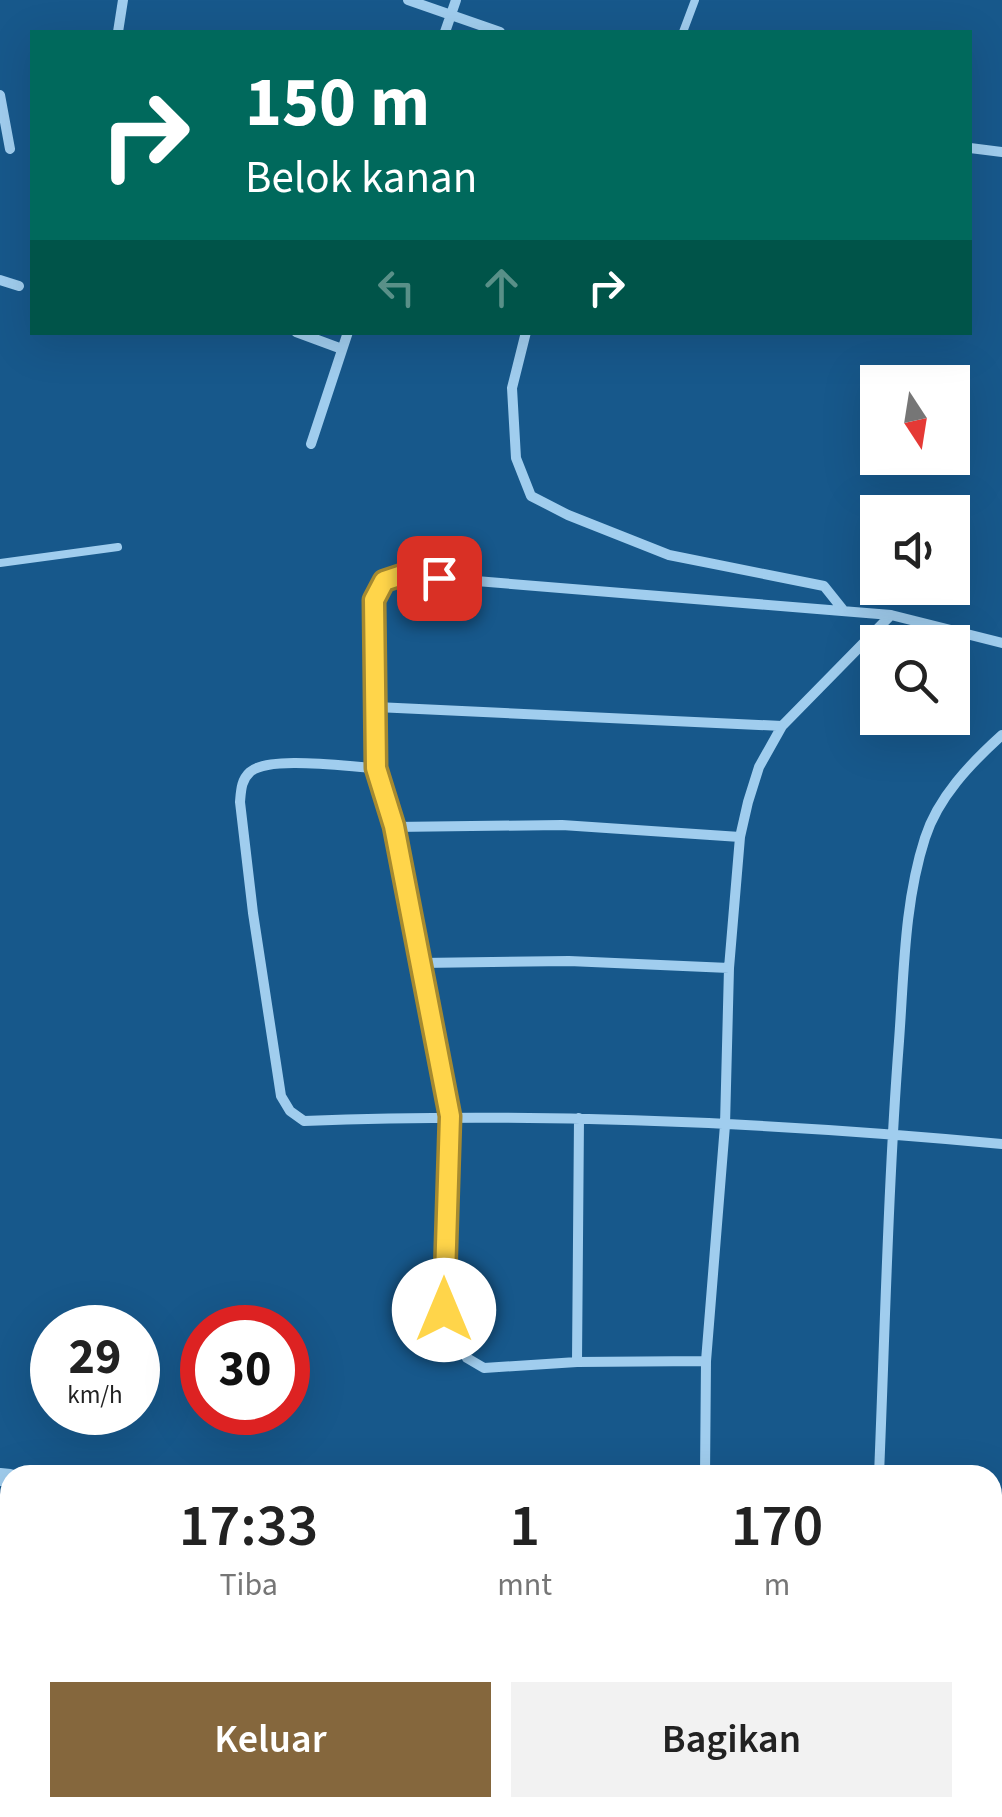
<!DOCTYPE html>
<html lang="id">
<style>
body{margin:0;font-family:"Source Sans 3",sans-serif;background:#f2f2f2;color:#222;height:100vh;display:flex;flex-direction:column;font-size:38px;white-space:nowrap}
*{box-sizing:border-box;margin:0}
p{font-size:32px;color:#767676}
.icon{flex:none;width:55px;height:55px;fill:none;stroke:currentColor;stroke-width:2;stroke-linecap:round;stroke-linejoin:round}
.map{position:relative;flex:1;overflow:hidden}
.drawer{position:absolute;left:0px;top:1465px;width:1002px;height:352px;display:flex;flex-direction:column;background:#fff;border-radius:30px 30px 0 0;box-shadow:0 10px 40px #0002}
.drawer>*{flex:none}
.top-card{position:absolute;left:30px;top:30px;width:942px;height:305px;border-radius:0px;box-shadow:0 10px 40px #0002;background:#00695c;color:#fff;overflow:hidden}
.needle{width:65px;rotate:168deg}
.tools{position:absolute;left:860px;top:365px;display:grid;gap:20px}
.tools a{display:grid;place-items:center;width:110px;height:110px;border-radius:0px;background:#fff;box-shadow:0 10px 40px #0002;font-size:50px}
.speed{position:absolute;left:30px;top:1305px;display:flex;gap:20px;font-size:50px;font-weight:700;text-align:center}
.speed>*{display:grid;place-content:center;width:130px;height:130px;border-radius:50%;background:#fff;box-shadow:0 10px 40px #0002;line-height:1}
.speed small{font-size:25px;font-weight:400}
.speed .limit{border:15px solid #d22;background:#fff;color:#111}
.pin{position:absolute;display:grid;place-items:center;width:85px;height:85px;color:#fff;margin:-42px;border-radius:20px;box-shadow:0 5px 15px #0006}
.me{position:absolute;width:110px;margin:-55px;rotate:0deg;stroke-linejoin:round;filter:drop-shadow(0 0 8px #0008)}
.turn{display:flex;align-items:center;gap:35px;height:210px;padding:0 50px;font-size:45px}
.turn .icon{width:130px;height:130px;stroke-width:2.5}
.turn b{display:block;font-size:70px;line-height:85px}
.lanes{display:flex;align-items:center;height:95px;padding:0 50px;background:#0003;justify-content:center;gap:50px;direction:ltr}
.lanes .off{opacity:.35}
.eta{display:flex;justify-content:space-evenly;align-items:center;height:170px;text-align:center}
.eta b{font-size:60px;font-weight:600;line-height:70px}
.button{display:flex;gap:20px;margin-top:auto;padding:20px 50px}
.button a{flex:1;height:115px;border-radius:0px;background:#85673d;color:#fff;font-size:40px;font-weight:600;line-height:115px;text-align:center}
.button a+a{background:#f2f2f2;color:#222}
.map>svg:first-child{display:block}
</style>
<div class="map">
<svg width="1002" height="1817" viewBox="0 0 1002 1817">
<rect width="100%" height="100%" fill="#17588b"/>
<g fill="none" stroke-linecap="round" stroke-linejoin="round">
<path stroke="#a0cdee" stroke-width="8" d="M683 32 695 0
M0 563 118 547"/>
<path stroke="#a0cdee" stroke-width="10" d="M408 0 500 32
M118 32 123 0
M445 32 456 0
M0 95 10 149
M970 148 1002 152
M0 280 19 286
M296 332 342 349
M526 332 512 388 516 458 531 496 568 515 669 555 824 586 844 611
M311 444 348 332
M376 707 782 726
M376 768C349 767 269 755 250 772 241 780 241 791 240 802L253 913 281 1096 290 1111 304 1121C537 1112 770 1122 1002 1144
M394 827 562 825 740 837
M421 963 569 961 729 968
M706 1361 577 1362 484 1368 467 1358 456 1341 444 1310 450 1116 394 827 376 768 375 600 384 581 402 575 891 615 1002 643
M577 1362 579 1118
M705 1475 706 1361 725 1125 729 968 740 837 748 802 759 767 782 726 891 615
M879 1475C885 1330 888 1186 899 1041 904 974 904 903 925 838 938 797 971 763 1002 735
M0 1729 10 1730
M707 1808 787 1817
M586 1817 587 1808"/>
<path stroke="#a0cdee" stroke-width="18" d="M0 1477 10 1478
M992 1602 1002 1603"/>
<path stroke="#fff" stroke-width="30" d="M0 1558 10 1559
M0 1608 10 1610
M992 1683 1002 1684
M992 1733 1002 1734"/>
</g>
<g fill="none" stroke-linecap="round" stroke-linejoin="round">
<g stroke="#a68a30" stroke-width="25">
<path id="route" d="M439 578 402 575 384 581 374 600 376 768 394 826 450 1116 444 1310"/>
</g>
<use href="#route" stroke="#ffd54a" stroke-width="18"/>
</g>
</svg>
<div class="tools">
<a><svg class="needle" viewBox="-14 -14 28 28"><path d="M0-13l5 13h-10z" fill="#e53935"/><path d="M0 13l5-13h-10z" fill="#767676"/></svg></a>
<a><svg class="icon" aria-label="sound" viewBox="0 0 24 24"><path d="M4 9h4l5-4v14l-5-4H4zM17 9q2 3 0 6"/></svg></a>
<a><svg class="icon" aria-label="search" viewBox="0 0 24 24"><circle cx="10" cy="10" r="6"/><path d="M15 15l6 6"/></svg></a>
</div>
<div class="speed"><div>29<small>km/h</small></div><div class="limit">30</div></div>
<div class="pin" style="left:439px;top:578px;background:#d93025"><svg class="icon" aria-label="arrive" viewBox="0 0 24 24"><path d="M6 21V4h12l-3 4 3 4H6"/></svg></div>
<svg class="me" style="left:444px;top:1310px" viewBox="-20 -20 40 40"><circle r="19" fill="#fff"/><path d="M0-13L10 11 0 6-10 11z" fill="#ffd54a"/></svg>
<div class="top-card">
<div class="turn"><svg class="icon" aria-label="right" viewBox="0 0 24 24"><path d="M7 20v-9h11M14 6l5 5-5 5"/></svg><div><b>150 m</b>Belok kanan</div></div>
<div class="lanes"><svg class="icon off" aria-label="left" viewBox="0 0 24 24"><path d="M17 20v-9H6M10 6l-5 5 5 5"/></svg><svg class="icon off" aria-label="ahead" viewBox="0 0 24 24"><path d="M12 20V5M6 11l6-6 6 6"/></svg><svg class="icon" aria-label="right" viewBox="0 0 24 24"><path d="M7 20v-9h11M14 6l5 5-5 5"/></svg></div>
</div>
<section class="drawer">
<div class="eta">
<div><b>17:33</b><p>Tiba</p></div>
<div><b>1</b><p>mnt</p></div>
<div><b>170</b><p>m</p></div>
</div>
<div class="button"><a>Keluar</a><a>Bagikan</a></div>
</section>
</div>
